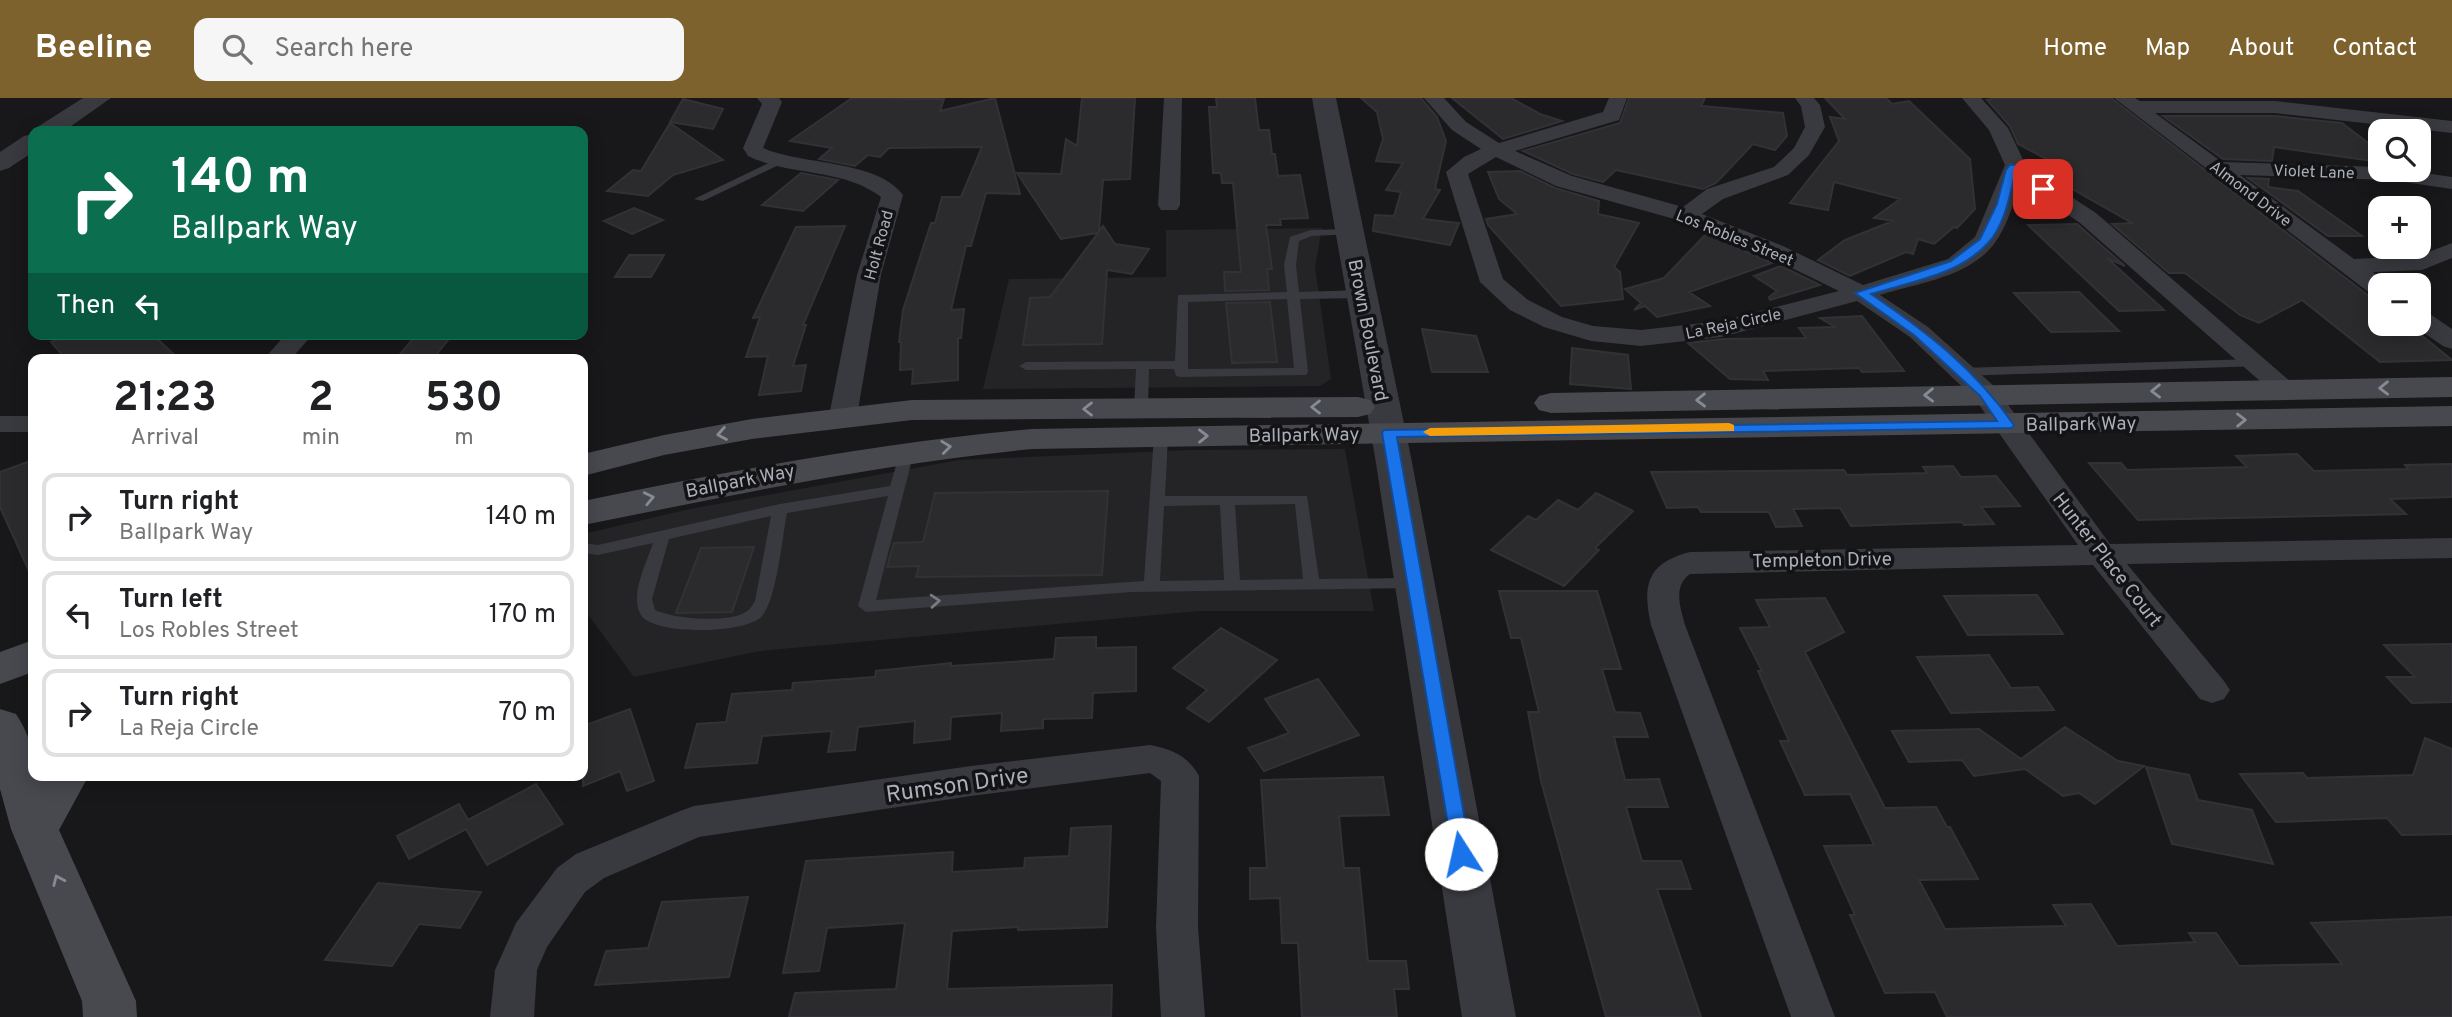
<!DOCTYPE html>
<meta charset="utf-8">
<style>
body{margin:0;font-family:Overpass,sans-serif;background:#f6f6f6;color:#202124;height:100vh;display:flex;flex-direction:column;font-size:26px;white-space:nowrap}
*{box-sizing:border-box;margin:0}
p{font-size:23px;color:#757577}
.icon{flex:none;width:38px;height:38px;fill:none;stroke:currentColor;stroke-width:2;stroke-linecap:round;stroke-linejoin:round}
.map{position:relative;flex:1;overflow:hidden}
.sheet{position:absolute;left:28px;top:256px;width:560px;height:427px;display:flex;flex-direction:column;background:#fff;border-radius:14px;box-shadow:0 4px 18px #0003}
.sheet>*{flex:none}
.hud{position:absolute;left:28px;top:28px;width:560px;height:214px;border-radius:14px;box-shadow:0 4px 18px #0003;background:#0b6e4f;color:#fff;overflow:hidden}
.tools{position:absolute;left:2368px;top:21px;display:grid;gap:14px}
.tools a{display:grid;place-items:center;width:63px;height:63px;border-radius:14px;background:#fff;box-shadow:0 4px 18px #0003;font-size:35px}
.pin{position:absolute;display:grid;place-items:center;width:60px;height:60px;color:#fff;margin:-30px;border-radius:14px;box-shadow:0 4px 10px #0006}
.me{position:absolute;width:77px;margin:-38px;rotate:350deg;stroke-linejoin:round;filter:drop-shadow(0 0 5px #0008)}
.turn{display:flex;align-items:center;gap:24px;height:147px;padding:0 28px;font-size:32px}
.turn .icon{width:91px;height:91px;stroke-width:2.5}
.turn b{display:block;font-size:49px;line-height:60px}
.then{display:flex;align-items:center;height:66px;padding:0 28px;background:#0003;gap:14px;font-size:26px}
.eta{display:flex;justify-content:space-evenly;align-items:center;height:119px;text-align:center}
.eta b{font-size:42px;font-weight:700;line-height:49px}
ul{padding:0;list-style:none}
li{display:flex;align-items:center;gap:21px;height:88px;margin:0 14px 10px;padding:0 14px;border:4px solid #e0e0e0;border-radius:14px}
li div{flex:1}
li b{display:block;font-size:26px}
li em{font-style:normal}
header{display:flex;align-items:center;gap:42px;box-sizing:border-box;height:98px;padding:0 35px;background:#7d622e;color:#fff}
header strong{font-size:33px}
nav{display:flex;gap:38px;margin-inline-start:auto;font-size:24px}
.search{width:490px;height:63px;background:#f6f6f6;display:flex;align-items:center;gap:18px;box-sizing:border-box;padding:0 24px;border-radius:14px;color:#757577;font-size:26px}
.map>svg:first-child{display:block}
</style>
<header>
<strong>Beeline</strong>
<div class="search"><svg class="icon" aria-label="search" viewBox="0 0 24 24"><circle cx="10" cy="10" r="6"/><path d="M15 15l6 6"/></svg>Search here</div>
<nav><a>Home</a><a>Map</a><a>About</a><a>Contact</a></nav>
</header>
<div class="map">
<svg width="2452" height="919" viewBox="0 0 2452 919">
<rect width="100%" height="100%" fill="#18181a"/>
<path fill="#242427" d="M1322 130 1315 169 1331 281 1320 288 983 291 1009 181 1166 179V132Z
M1345 351 1374 513H1199L760 553 634 579 583 510V436L690 411 959 362 1190 352Z"/>
<path fill="#2b2b2e" stroke="#323236" stroke-width="2" d="M852 0 944 1 940 13 995 0 1020 96 986 95 971 148H966L951 212 964 211 961 240H958V282L912 286 913 271 900 272 901 244H899L903 212 931 125H935L942 99H961L982 49 889 50 880 59 868 57 855 68 819 61 832 50 790 43Z
M1082 0H1135L1130 81 1103 82 1099 133 1103 128 1115 146 1149 151 1132 176 1107 172 1102 246 1023 247 1030 200 1050 199 1098 135 1061 141 1017 75 1061 76 1066 41 1077 48Z
M1216 0H1255L1259 32H1269L1272 56H1275L1278 78 1300 77 1308 120 1280 121 1281 127H1266L1272 171H1267L1269 192 1225 193 1224 174H1241L1233 85H1222L1221 75H1213L1209 9H1217Z
M1361 0H1421L1437 19 1446 43 1435 91 1440 92 1423 121 1459 125 1450 147 1373 133 1375 117 1394 118 1401 94 1386 92 1403 65 1376 63 1383 41 1377 14Z
M1452 0H1511L1540 16 1562 23 1503 41Z
M1629 0H1705L1701 8 1783 15 1787 38 1775 52 1753 46 1716 85 1703 91 1616 72 1603 84 1573 76 1523 53 1620 25Z
M1825 0H1886L1892 6 1909 3 1970 61 1975 111 1957 130 1954 129 1934 146 1918 141 1913 156 1906 154 1850 178 1818 162 1845 142 1893 123 1874 120 1900 101 1834 84 1828 112 1790 105 1839 43 1830 19 1845 21Z
M1997 0H2111L2369 198 2380 200V233L2415 232 2452 262 2380 264 2302 202 2259 225 2240 217 2185 175H2169L2112 126 2132 125 2046 76 2069 73 2018 46 2010 28 1987 2Z
M683 1 723 11 713 31 670 24Z
M2163 18H2275L2342 25 2380 54V64L2274 49 2272 63 2223 61Z
M670 25 723 62 673 77 648 98 607 93 633 72 641 73Z
M1520 73 1555 90 1599 103 1598 116 1639 125 1614 169 1620 174 1623 201 1561 208 1488 127 1486 121 1517 116 1499 101 1488 74Z
M801 75 838 82 803 113 762 107Z
M2248 80 2269 81 2268 89 2298 93 2362 138H2328Z
M634 110 663 122 632 136 604 123Z
M2077 126 2125 168 2107 160 2164 212 2119 213 2028 127Z
M845 128 803 227H806L793 268 806 267 801 293 759 297 768 258 746 259 760 219 753 220 796 129Z
M1706 136 1772 165 1689 194 1710 208 1657 219 1645 208 1634 212 1641 205 1625 191 1664 180Z
M629 157H664L651 179H615Z
M1781 168 1820 187 1770 202 1769 199 1777 193 1754 178Z
M2079 194 2119 233 2051 234 2014 195Z
M1270 204 1277 264 1232 265 1226 205Z
M1862 218 1904 273 1862 274 1859 270 1763 273 1768 282 1730 281 1688 245 1723 241 1806 240 1799 230 1835 229 1820 220Z
M1422 231 1476 238 1488 274H1432Z
M74 236H152L179 261H66L51 244Z
M416 237H452L433 261H396Z
M1572 250 1628 257 1631 291 1570 286Z
M2297 356 2314 373 2408 371 2405 367 2452 366V399L2390 401 2406 416 2138 422 2089 365H2121L2127 372 2247 369 2236 358Z
M33 362V482L0 409V374Z
M1953 368 1961 379 1996 378 2020 408 1981 409 1994 426 1964 427 1962 424 1851 428 1840 410 1793 411 1802 428 1776 429 1769 414H1701L1698 409 1667 410 1651 374 1844 372 1847 377 1927 375 1923 369Z
M1108 393 1102 477 916 479 919 468 887 469 894 445 923 444 935 395Z
M1596 395 1633 413 1595 450 1599 452 1564 488 1491 452 1528 418 1536 422 1558 402 1578 412Z
M754 449 732 514 676 515 701 450Z
M1499 493H1597L1621 571H1602L1615 614 1640 615 1648 639H1614L1625 682 1659 681 1668 709H1626L1642 763H1681L1691 791H1657L1701 919H1606L1541 683 1528 614H1539L1521 540H1511Z
M2037 497 2063 536 1968 537 1944 498Z
M1825 500 1844 534 1805 554 1885 710 1936 709 1947 729H1950L1978 781 1919 782 1945 831 2066 828 2053 807 2091 806 2117 848 2195 844 2189 835H2216L2239 868 2342 866 2311 825 2452 819V919H1947L1935 894 1885 895 1850 817H1855L1824 748 1874 747 1850 696 1805 697 1780 643H1789L1758 573H1762L1740 530 1770 529 1756 502Z
M1221 530 1277 562 1209 624 1187 610 1207 592 1173 570Z
M1096 539V550L1136 549V593L1093 595 1092 620 1043 621V630L1001 633 1002 615 951 619 950 641 914 645 915 623 858 629 855 652 828 654 832 633 762 638 757 665 685 670 697 626 726 624 732 596 792 592 793 585 875 579 876 573 951 565V568L1054 561 1056 540Z
M2452 546V604L2412 605 2387 579H2415L2384 547Z
M1989 557 2011 590 2038 589 2054 612 1951 615 1917 559Z
M1318 581 1359 637 1264 673 1248 650 1289 635 1265 601Z
M630 611 654 683 627 693 620 673 583 688V628Z
M2065 629 2118 663 2144 668 2095 706 2079 695 2063 698 2025 671 1974 678 1962 662 1909 664 1892 633 1979 631 2021 661Z
M2425 640 2452 651V736L2402 737 2387 720 2276 724 2240 676 2303 675 2307 680 2413 677Z
M2146 669 2189 677 2198 702 2252 712 2273 766 2172 746Z
M1383 679 1389 717 1339 718 1344 770H1359L1368 863H1406L1409 891H1394L1397 919H1302L1298 845H1282L1280 800 1250 801V770H1267L1261 682Z
M536 686 563 726 487 767 466 731 409 761 397 738 459 706 468 722Z
M1111 728 1107 829 1018 832V829L952 833 947 891 1112 887 1111 919H789L795 895 896 891 905 825 827 830 819 873 783 875 806 763 953 754 952 774 1024 770 1025 760 1069 758 1071 730Z
M378 785 443 791 481 794 460 830 419 826 392 868 325 862Z
M748 799 729 879 595 887 606 853 648 850 662 804Z"/>
<g fill="none" stroke-linecap="round" stroke-linejoin="round">
<path fill="#393a3f" fill-rule="evenodd" d="M779 60 783 61V65L703 103 694 101Z
M1350 131 1356 134 1354 136 1312 138 1299 143 1296 167 1299 194 1362 192 1368 196 1362 200 1300 201 1308 274 1306 277 1181 279 1176 278 1174 271H1149L1148 310 1141 314 1134 310 1136 271 1026 272 1019 268 1026 264 1175 263 1178 197 1287 194 1284 167 1290 139 1311 132ZM1287 201 1294 270 1188 271V204Z
M2255 261 2260 262V268L1961 278 1954 274 1961 270Z
M1161 334 1168 338 1165 398H1307L1319 481 1415 480 1423 485 1415 490 1132 494 866 514 858 508 888 398 787 415C782 440 777 500 762 518 747 536 654 538 641 517 629 498 647 464 653 445L598 457 583 455V445L598 447 780 406 890 388 900 354 907 350 914 354 876 502 1144 483 1154 338ZM1295 406 1303 481 1240 482 1235 407ZM1220 407 1224 482 1160 483 1164 408ZM771 418 755 503C752 508 749 513 744 515 724 525 675 521 655 512L652 501 669 441Z"/>
<path fill="#393a3f" fill-rule="evenodd" d="M757 0H779L782 4 763 50C801 67 878 62 903 97L881 177 857 318 853 324 843 326 833 324 829 318 857 177 881 99C844 70 789 78 748 58L743 50 762 6Z
M1164 0H1182L1180 107 1177 112H1161L1158 107Z
M1424 0H1444L1466 24 1499 45 1603 14 1609 0H1627L1619 22 1515 53 1572 78 1683 109 1707 91 1774 69 1794 50 1805 29 1801 8 1795 0H1814L1820 7 1825 29 1809 57 1788 77 1723 101 1702 116 1783 148 1863 187 1948 161 1975 139 2005 67 1989 32 1962 0H1981L2008 30 2027 70 2096 115 2300 292 2297 298 2287 300 2277 298 2080 125 2020 84C2014 104 2007 129 1994 146 1969 179 1918 185 1880 197L1928 229 1995 289 2110 446 2452 440V460L2127 466 2224 583 2230 592 2224 601 2212 605 2200 601 2093 467 1690 476C1673 488 1680 509 1685 527L1835 919H1791L1651 527C1642 487 1647 465 1690 454L2078 447 1975 301 1910 239 1857 203 1721 239 1641 248 1591 243 1544 229 1510 212 1480 184 1446 74 1464 59 1481 51 1452 32ZM1496 59 1556 88 1678 122 1767 158 1839 193 1721 223 1641 232 1593 228 1562 219 1528 202 1503 181 1468 76Z
M2114 0H2135L2140 3H2275L2452 23V35L2275 15H2155L2222 64 2380 69V72H2404L2452 79V91L2390 82 2240 77 2354 161 2418 158 2452 145V160L2422 172 2373 174 2390 187H2380V198L2371 196Z
M2418 212 2427 214 2452 231V251L2443 248 2411 226H2418Z
M286 236H313L291 261H264Z
M0 318H33V334H0Z
M1150 647C1172 651 1188 658 1199 678L1198 830 1205 919H1161L1156 830 1161 683 1150 675 971 698 699 739 604 780 585 794 547 849 537 872 534 919H490L495 872 516 825 557 770 576 756 680 713 694 708 971 668Z"/>
<path fill="#393a3f" fill-rule="evenodd" d="M83 0H111L64 33H36L39 28Z
M1312 0H1336L1411 359 1516 919H1462L1375 359Z
M33 36V54L9 70 0 73V54L24 38Z"/>
<path fill="#47494f" fill-rule="evenodd" d="M2452 279V299L1551 315 1539 312 1534 305 1539 298 1551 295Z
M1358 299 1370 302 1375 309 1370 316 1358 319 912 322 752 341 664 357 583 378V356L664 337 752 321 912 302Z
M2452 308V328L1032 351C877 366 735 397 583 427V403C732 372 880 345 1032 331Z
M33 542V574L0 586V554Z
M0 611 16 616C30 637 33 652 33 677H89L59 732 136 903 137 919H83L82 903 11 731 0 691Z"/>
</g>
<defs><path id="oneway-chevron" d="M-2-3.5L2.5 0L-2 3.5" fill="none" stroke-width="1.6" stroke-linecap="round" stroke-linejoin="round" transform="scale(1.75)"/></defs>
<g stroke="#878b94">
<use href="#oneway-chevron" transform="translate(2384 290) rotate(179)"/>
<use href="#oneway-chevron" transform="translate(2156 293) rotate(179)"/>
<use href="#oneway-chevron" transform="translate(1929 297) rotate(179)"/>
<use href="#oneway-chevron" transform="translate(1701 302) rotate(179)"/>
<use href="#oneway-chevron" transform="translate(1316 309) rotate(180)"/>
<use href="#oneway-chevron" transform="translate(1088 311) rotate(180)"/>
<use href="#oneway-chevron" transform="translate(2241 322) rotate(-1)"/>
<use href="#oneway-chevron" transform="translate(722 336) rotate(170)"/>
<use href="#oneway-chevron" transform="translate(1203 338) rotate(-1)"/>
<use href="#oneway-chevron" transform="translate(946 349) rotate(-7)"/>
<use href="#oneway-chevron" transform="translate(649 400) rotate(-12)"/>
<use href="#oneway-chevron" transform="translate(58 782) rotate(-114)"/>
</g>
<use stroke="#777a82" href="#oneway-chevron" transform="translate(935 503) rotate(-4)"/>
<path fill="#1a73e8" stroke="#114b97" stroke-width="2" d="M2010 67H2018L2048 91 2039 94 2015 76C2010 98 2004 128 1988 145 1959 177 1910 184 1871 196 1928 235 1974 270 2014 327L2012 330 1397 339 1471 756 1468 762 1461 765 1454 762 1382 335 1384 332 1997 323 1980 298 1914 237 1855 195 1951 163 1980 141 1997 106 2006 72Z"/>
<path fill="#f59e0b" d="M1729 325 1734 327V333L1430 338 1423 334 1430 330Z"/>
<g text-anchor="middle" stroke-width="7" stroke-linejoin="round" paint-order="stroke">
<g font-size="16" fill="#aaafb9" stroke="#131315">
<text transform="translate(2314 73) rotate(2)" y="6">Violet Lane</text>
<text transform="translate(2251 95) rotate(37)" y="6">Almond Drive</text>
<text transform="translate(1735 139) rotate(22)" y="6">Los Robles Street</text>
<text transform="translate(878 147) rotate(-75)" y="6">Holt Road</text>
<text transform="translate(1733 225) rotate(-12)" y="6">La Reja Circle</text>
</g>
<g font-size="19" fill="#aaafb9" stroke="#131315">
<text transform="translate(1369 232) rotate(79)" y="7">Brown Boulevard</text>
<text transform="translate(2081 325) rotate(-1)" y="7">Ballpark Way</text>
<text transform="translate(1304 336) rotate(-1)" y="7">Ballpark Way</text>
<text transform="translate(740 382) rotate(-11)" y="7">Ballpark Way</text>
<text transform="translate(1822 461) rotate(-1)" y="7">Templeton Drive</text>
<text transform="translate(2108 461) rotate(52)" y="7">Hunter Place Court</text>
</g>
<g font-size="23" fill="#aaafb9" stroke="#131315">
<text transform="translate(957 686) rotate(-8)" y="8">Rumson Drive</text>
</g>
</g>
</svg>
<div class="tools">
<a><svg class="icon" aria-label="search" viewBox="0 0 24 24"><circle cx="10" cy="10" r="6"/><path d="M15 15l6 6"/></svg></a>
<a>+</a>
<a>−</a>
</div>
<div class="pin" style="left:2043px;top:91px;background:#d93025"><svg class="icon" aria-label="arrive" viewBox="0 0 24 24"><path d="M6 21V4h12l-3 4 3 4H6"/></svg></div>
<svg class="me" style="left:1461px;top:756px" viewBox="-20 -20 40 40"><circle r="19" fill="#fff"/><path d="M0-13L10 11 0 6-10 11z" fill="#1a73e8"/></svg>
<div class="hud">
<div class="turn"><svg class="icon" aria-label="right" viewBox="0 0 24 24"><path d="M7 20v-9h11M14 6l5 5-5 5"/></svg><div><b>140 m</b>Ballpark Way</div></div>
<div class="then">Then<svg class="icon" aria-label="left" viewBox="0 0 24 24"><path d="M17 20v-9H6M10 6l-5 5 5 5"/></svg></div>
</div>
<section class="sheet">
<div class="eta">
<div><b>21:23</b><p>Arrival</p></div>
<div><b>2</b><p>min</p></div>
<div><b>530</b><p>m</p></div>
</div>
<ul>
<li><svg class="icon" aria-label="right" viewBox="0 0 24 24"><path d="M7 20v-9h11M14 6l5 5-5 5"/></svg><div><b>Turn right</b><p>Ballpark Way</p></div><em>140 m</em></li>
<li><svg class="icon" aria-label="left" viewBox="0 0 24 24"><path d="M17 20v-9H6M10 6l-5 5 5 5"/></svg><div><b>Turn left</b><p>Los Robles Street</p></div><em>170 m</em></li>
<li><svg class="icon" aria-label="right" viewBox="0 0 24 24"><path d="M7 20v-9h11M14 6l5 5-5 5"/></svg><div><b>Turn right</b><p>La Reja Circle</p></div><em>70 m</em></li>
</ul>
</section>
</div>
